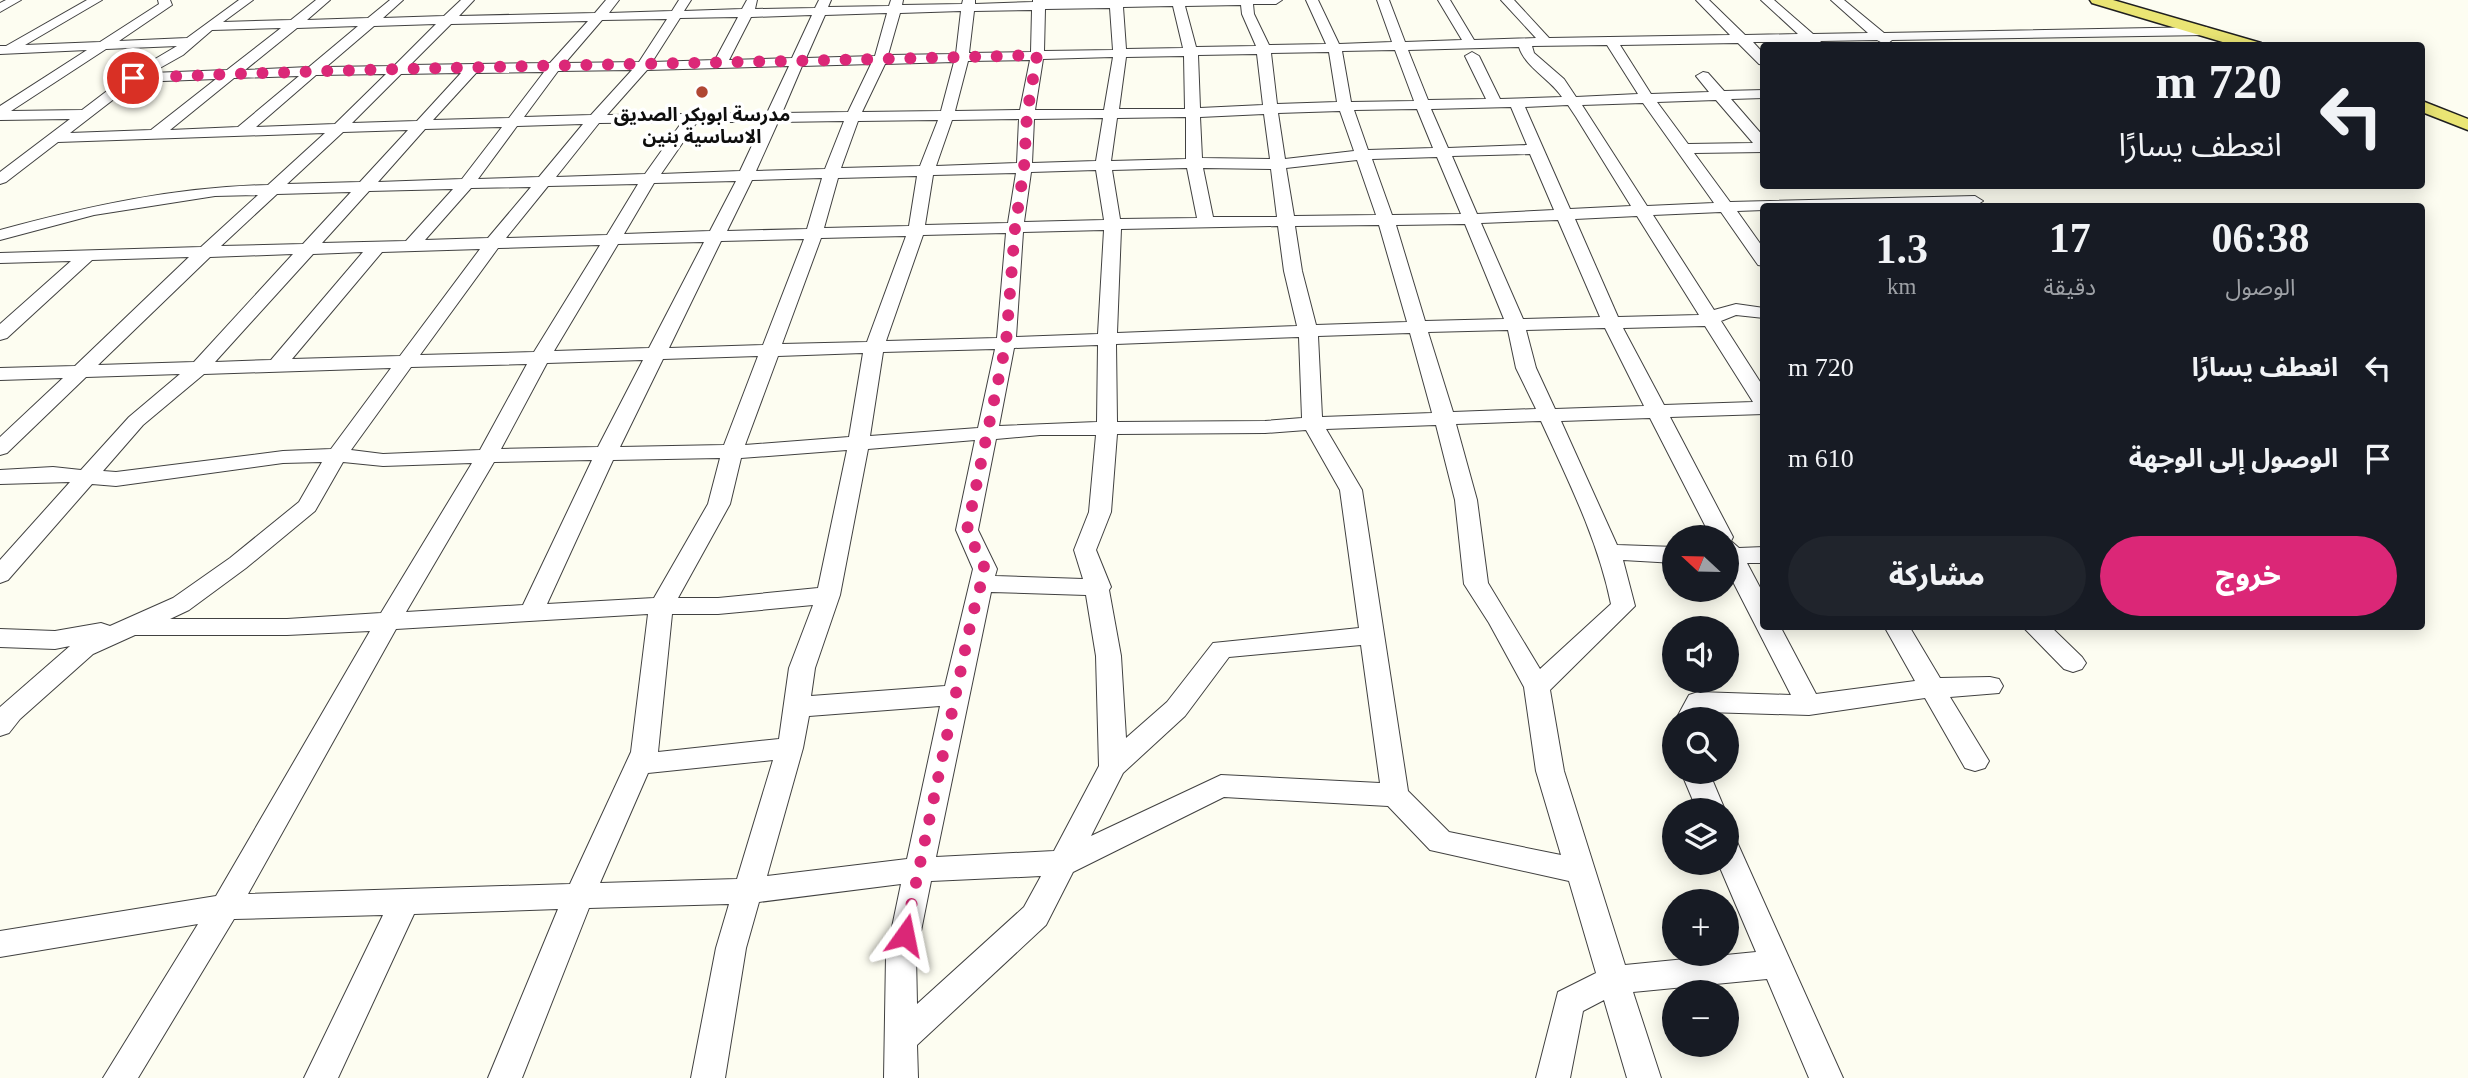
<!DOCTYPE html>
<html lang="ar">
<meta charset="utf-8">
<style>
body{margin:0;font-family:"Times New Roman","Noto Sans Arabic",serif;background:#20242c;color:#f1f3f6;direction:rtl;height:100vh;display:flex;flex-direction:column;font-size:26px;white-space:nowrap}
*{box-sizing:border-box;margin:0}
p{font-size:23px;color:#9ea1a6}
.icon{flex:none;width:38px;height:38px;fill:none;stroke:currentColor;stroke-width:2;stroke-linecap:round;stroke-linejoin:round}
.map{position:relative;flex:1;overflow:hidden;direction:ltr}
.panel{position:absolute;left:1760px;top:203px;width:665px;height:427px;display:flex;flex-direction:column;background:#171b24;border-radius:7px;box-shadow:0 4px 18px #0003;direction:rtl}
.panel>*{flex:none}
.banner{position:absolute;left:1760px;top:42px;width:665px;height:147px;border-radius:7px;box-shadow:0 4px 18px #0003;direction:rtl;background:#171b24;color:#f1f3f6;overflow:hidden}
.needle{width:46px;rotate:292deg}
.buttons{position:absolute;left:1662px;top:525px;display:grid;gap:14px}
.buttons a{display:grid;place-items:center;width:77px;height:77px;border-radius:50%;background:#171b24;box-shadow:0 4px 18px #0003;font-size:35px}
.pin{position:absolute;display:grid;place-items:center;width:60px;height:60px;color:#fff;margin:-30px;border:4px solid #fff;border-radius:50%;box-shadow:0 2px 7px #0007}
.me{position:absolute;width:77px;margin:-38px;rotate:12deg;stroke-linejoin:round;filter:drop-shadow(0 0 5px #0008)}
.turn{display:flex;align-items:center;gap:24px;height:147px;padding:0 28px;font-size:32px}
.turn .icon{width:91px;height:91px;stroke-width:2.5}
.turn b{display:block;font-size:49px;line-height:60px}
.eta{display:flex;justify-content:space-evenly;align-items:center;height:119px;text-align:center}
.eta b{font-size:42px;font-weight:800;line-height:49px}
.primary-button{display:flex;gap:14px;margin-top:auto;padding:14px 28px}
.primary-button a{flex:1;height:80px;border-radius:42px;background:#db2777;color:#fff;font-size:28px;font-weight:800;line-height:80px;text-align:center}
.primary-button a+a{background:#20242c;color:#f1f3f6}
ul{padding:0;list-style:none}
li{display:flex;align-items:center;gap:21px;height:91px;padding:0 28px}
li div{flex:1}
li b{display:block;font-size:26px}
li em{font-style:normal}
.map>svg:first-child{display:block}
</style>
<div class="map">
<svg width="2468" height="1078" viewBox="0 0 2468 1078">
<rect width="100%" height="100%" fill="#fdfdf1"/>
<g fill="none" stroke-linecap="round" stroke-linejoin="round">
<g stroke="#414141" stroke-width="2">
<path id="minor" d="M6 0H21L0 12V3Z
M87 0H102L25 45 100 42 159 4 158 0H170L172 5 119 41 187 38 239 0H253L223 22 291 20 316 0H330L307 20 368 18 390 0H403L383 18 444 16 461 0H474L459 16 595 13 606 0H619L609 13 672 11 679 0H691L684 11 742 9 747 0H757L755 9 815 8 819 0H831L828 7 889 6 891 0H903L902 5 962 4 963 0H975V4L1033 2V0H1282L1276 4H1253L1254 14 1269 45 1326 44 1306 0H1318L1339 44 1392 42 1377 0H1389L1405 42 1462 40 1438 0H1450L1474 40 1536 38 1501 0H1514L1549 38 1730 35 1696 0H1709L1745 35 1798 34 1761 0H1774L1813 34 1868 33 1831 0H1844L1884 33 2206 27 2212 31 2206 35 1892 40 1886 45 1877 40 1821 41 1817 46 1807 42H1753L1764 54V65L1759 64 1738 43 1620 45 1651 94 1709 92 1696 76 1703 72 1708 73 1724 91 1764 90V98L1731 99 1764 137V152L1694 153 1730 202 1975 196 1983 201 1975 206H1764V210L1737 211 1764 249V266L1758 265 1721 212 1653 215 1714 310 1736 304 1764 308V318L1736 315 1721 321 1764 388V414L1670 417 1733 537 1731 541 1739 548 1764 547V563H1747L1764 595V626H1780L1816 694 1915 681 1884 626H1909L1940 678 1990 677 1999 679 2003 686 1999 693 1950 697 1989 761 1985 768 1975 771 1965 768 1925 698 1809 715 1706 712 1702 719H1676L1689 695 1698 692 1791 695 1727 570V537H1711L1650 418 1561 421 1617 545 1675 547V563L1623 560 1635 606 1550 690 1564 771 1625 965 1756 952 1718 863H1727V838L1737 842 1843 1078H1809L1767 979 1633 992 1661 1078H1627L1604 1000 1583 1011 1570 1078H1536L1558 992 1596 973 1569 881 1430 850 1388 806 1224 797 1073 872 1046 925 917 1045 918 1078H884L886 956 901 884 759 902 746 948 725 1078H691L716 948 729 904 589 908 522 1078H488L558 909 414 914 338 1078H304L383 915 234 919 138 1078H103L198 924 0 957V931L216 896 370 631 287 635H135L93 654 20 719 9 733 0 736V707L70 646 55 649 0 647V629L55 631 101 623 110 626 173 598 230 558 299 502 322 462 283 463 116 486 92 484 8 580 0 583V560L70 482 0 484V470L53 467 81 470 129 417 180 374 86 377 7 453 0 455V437L63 378 0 380V368L75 366 189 257 92 260 7 338 0 340V324L71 261 0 263V253L201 247 258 195 215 196 94 215 0 240V230C89 206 176 187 268 185L325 133 58 142 6 182 0 184V172L70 119 0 120V106L87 50 0 54V46H6ZM1241 5 1242 14 1256 46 1196 47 1185 6ZM1173 6 1183 48 1126 49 1123 7ZM1110 8 1113 50 1044 51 1045 9ZM1032 10 1031 52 969 53 974 11ZM961 11 956 54 888 55 900 13ZM887 13 875 56 806 58 825 15ZM812 15 792 58 729 60 751 17ZM738 17 715 60 652 62 680 18ZM667 19 639 62 565 63 602 20ZM588 21 550 63 410 65 451 24ZM436 24 394 66 326 67 374 26ZM358 26 309 67 245 70 297 28ZM281 28 227 70 151 73 183 55 212 30ZM1607 45 1638 94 1576 97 1564 79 1534 53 1532 46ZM177 46 128 75 82 110 11 111 106 49ZM1519 47C1525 67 1550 79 1562 97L1500 99 1479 56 1472 52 1465 56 1486 99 1428 100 1408 50ZM1395 50 1414 101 1351 102 1342 51ZM1329 52 1337 102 1277 104 1271 53ZM1257 54 1263 105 1200 108 1198 55ZM1184 56 1185 109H1119L1126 57ZM1113 57 1104 110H1035L1043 59ZM1030 60 1020 110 955 111 968 61ZM954 62 941 111 862 112 885 64ZM871 64 848 112 782 113 802 66ZM789 66 767 113 607 115 647 70ZM632 70 591 115 524 117 558 71ZM544 72 509 118 433 120 476 73ZM461 73 417 121 352 123 401 74ZM386 74 335 124 256 127 316 75ZM299 76 238 127 170 130 234 78ZM216 79 151 130 70 133 136 82ZM1716 100 1753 143 1688 144 1657 102ZM1643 103 1714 203 1647 206 1582 105ZM1568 105 1576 117 1631 206 1570 209 1525 107ZM1511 107 1527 145 1448 148 1431 109ZM1417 109 1433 148 1368 150 1354 110ZM1340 111 1354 151 1285 159 1278 113ZM1264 114 1270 159 1202 158 1200 117ZM1186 117V159L1111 161 1117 118ZM1103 118 1096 161 1032 163 1034 119ZM1019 119 1017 163 936 166 952 120ZM938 120 920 166 841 168 858 121ZM844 121 825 169 756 171 778 122ZM682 122 645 174 556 177 599 123ZM697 122H763L740 171 661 174ZM583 124 539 177 478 179 517 126ZM502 127 462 179 378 182 425 129ZM408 130 360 182 287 184 343 132ZM1530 154 1554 210 1477 214 1452 156ZM1437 157 1461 214 1392 215 1372 159ZM1357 160 1376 215 1294 216 1286 168ZM1187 168 1197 218 1120 219 1112 170ZM1203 168 1271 169 1277 217H1213ZM1096 170 1104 220 1024 222 1031 172ZM1016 173 1008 223 925 225 933 175ZM917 176 909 226 824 228 838 178ZM822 178 807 229 727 231 752 180ZM736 181 710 231 624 234 654 183ZM638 184 607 235 506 238 548 186ZM531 187 488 238 425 240 471 188ZM453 189 406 241 322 243 369 191ZM351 192 303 244 221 246 277 194ZM1637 216 1699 315 1618 317 1575 219ZM1558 220 1600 317 1523 319 1481 223ZM1465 224 1504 319 1425 321 1396 225ZM1379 225 1407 322 1316 325 1302 271 1295 226ZM1278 226 1284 271 1297 326 1117 333 1121 229ZM1104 230 1098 334 1016 337 1023 232ZM1006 233 997 338 886 341 923 235ZM906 236 867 342 782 344 821 238ZM804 239 763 345 669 348 721 241ZM704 242 649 348 554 351 618 244ZM600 245 534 352 420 355 498 248ZM480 249 400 356 292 359 382 252ZM363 252 271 360 215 362 313 254ZM293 254 194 362 98 365 210 257ZM1705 326 1753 402 1664 405 1623 328ZM1605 328 1644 406 1555 409 1536 368 1526 330ZM1508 330 1516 368 1536 409 1453 412 1428 332ZM1410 333 1432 413 1322 417 1318 336ZM1299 337 1302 418 1265 421 1117 422 1116 344ZM1098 345 1097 422 999 426 1014 348ZM995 349 978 428 870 436 883 352ZM863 353 849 437 745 445 778 356ZM758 356 724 445 620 447 663 359ZM643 360 598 447 501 449 547 363ZM527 364 480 450 383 454 351 450 411 367ZM391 368 331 449 283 451 116 472 103 471 143 425 204 374ZM1541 421C1568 480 1598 540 1611 604L1540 669 1488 583 1477 500 1456 424ZM1436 425 1455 500 1464 584 1489 623 1524 687 1536 771 1561 855 1449 832 1408 791 1362 490 1326 429ZM1306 430 1340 490 1359 628 1213 643 1167 702 1126 738 1121 656 1109 590 1111 587 1096 550 1111 512 1117 434 1265 433ZM1040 435H1096L1089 512 1074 550 1083 579 995 576 997 569 978 530 996 439ZM975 440 956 530 973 569 945 686 811 696 815 668 840 595 868 449ZM847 450 818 588 718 598H678L730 504 741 458ZM720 458 708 504 654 598 547 604 613 460ZM592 460 523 605 406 612 494 462ZM343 462 383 466 472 463 381 613 287 619H170L189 610 246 568 315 511ZM991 592 1086 595 1096 656 1099 766 1054 851 936 857ZM813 605 789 668 779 739 658 752 672 614H718ZM648 614 631 752 570 884 248 894 396 629ZM1361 645 1380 783 1221 775 1091 836 1123 773 1185 716 1229 657ZM940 706 907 859 767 876 803 748 809 716ZM773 760 737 879 600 883 648 773ZM1041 876 1024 907 917 1004 916 956 931 881Z
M2022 626H2050L2082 657 2086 663 2082 669 2073 672 2064 669Z
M1681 772H1709L1725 810H1697Z"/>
</g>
<g stroke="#1f1f1f" stroke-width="3">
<path id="major" d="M2090 0H2113L2261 43 2263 46H2236L2092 3Z
M2422 101 2468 119V130L2422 112Z"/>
</g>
<use href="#minor" fill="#fff" fill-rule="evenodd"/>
<use href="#major" fill="#eae574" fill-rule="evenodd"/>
</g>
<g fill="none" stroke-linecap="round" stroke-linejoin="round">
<path stroke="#db2777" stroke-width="12" stroke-dasharray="0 21.6" d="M133 78C434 65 736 64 1037 55L1027 114 1024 168 1015 228 1006 343 967 530 985 569 972 617 905 935"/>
</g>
<circle fill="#b04734" stroke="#fff" stroke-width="2.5" cx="702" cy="92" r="7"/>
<g text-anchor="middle" stroke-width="7" stroke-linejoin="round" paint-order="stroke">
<g font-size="19" font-weight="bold" fill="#0e0e0e" stroke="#fff">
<text x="702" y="121">مدرسة ابوبكر الصديق<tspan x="702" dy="22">الاساسية بنين</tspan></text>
</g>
</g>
</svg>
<div class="buttons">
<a><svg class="needle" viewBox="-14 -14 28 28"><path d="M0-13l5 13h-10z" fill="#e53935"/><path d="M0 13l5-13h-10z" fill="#9ea1a6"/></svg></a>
<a><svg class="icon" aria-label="sound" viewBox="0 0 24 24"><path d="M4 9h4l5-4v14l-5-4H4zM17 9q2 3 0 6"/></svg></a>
<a><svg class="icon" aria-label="search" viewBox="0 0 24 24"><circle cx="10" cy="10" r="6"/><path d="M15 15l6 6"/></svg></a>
<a><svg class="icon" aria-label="layers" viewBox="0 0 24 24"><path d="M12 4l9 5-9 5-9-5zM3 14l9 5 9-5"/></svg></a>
<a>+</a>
<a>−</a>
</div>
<div class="pin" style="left:133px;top:78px;background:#d93025"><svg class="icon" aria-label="arrive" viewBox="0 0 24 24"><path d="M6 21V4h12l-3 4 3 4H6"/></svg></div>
<svg class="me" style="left:905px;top:935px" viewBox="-20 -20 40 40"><path d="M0-17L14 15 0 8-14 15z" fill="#db2777" stroke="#fff" stroke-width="4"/></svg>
<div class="banner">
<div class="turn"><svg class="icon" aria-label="left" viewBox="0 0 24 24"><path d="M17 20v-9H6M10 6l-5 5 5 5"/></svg><div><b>720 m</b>انعطف يسارًا</div></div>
</div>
<section class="panel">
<div class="eta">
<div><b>06:38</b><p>الوصول</p></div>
<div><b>17</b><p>دقيقة</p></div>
<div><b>1.3</b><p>km</p></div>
</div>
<ul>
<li><svg class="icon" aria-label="left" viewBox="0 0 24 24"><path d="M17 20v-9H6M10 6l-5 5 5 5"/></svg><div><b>انعطف يسارًا</b></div><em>720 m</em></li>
<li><svg class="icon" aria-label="arrive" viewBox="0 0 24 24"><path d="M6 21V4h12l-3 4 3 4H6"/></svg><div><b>الوصول إلى الوجهة</b></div><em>610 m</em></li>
</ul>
<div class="primary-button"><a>خروج</a><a>مشاركة</a></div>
</section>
</div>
